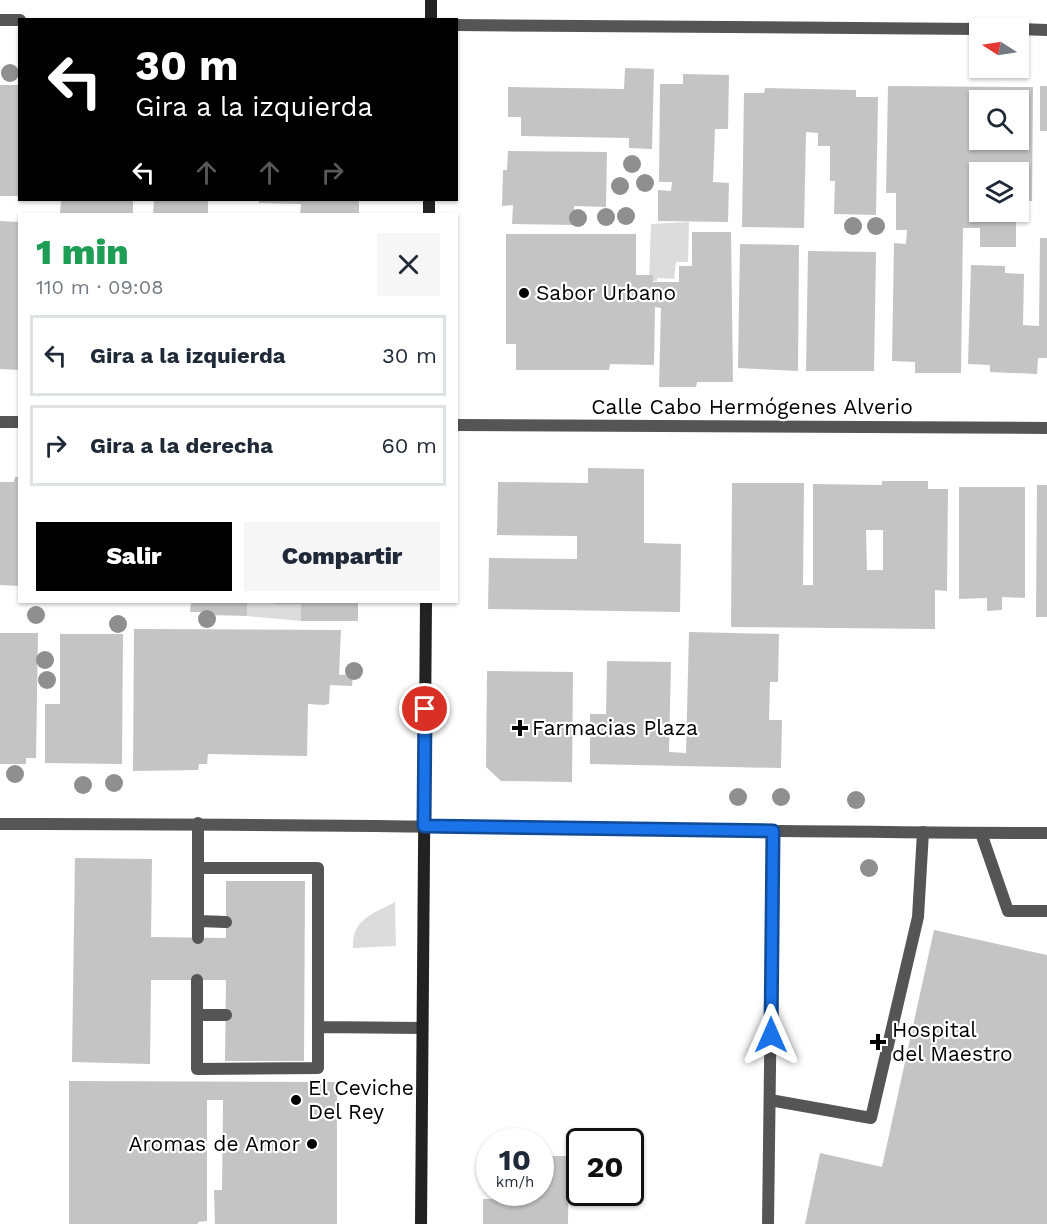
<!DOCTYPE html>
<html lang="es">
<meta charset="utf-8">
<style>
body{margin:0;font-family:"Work Sans",sans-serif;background:#f6f6f7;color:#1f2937;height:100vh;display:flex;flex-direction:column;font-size:22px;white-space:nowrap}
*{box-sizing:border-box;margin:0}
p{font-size:20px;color:#747a83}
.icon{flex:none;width:33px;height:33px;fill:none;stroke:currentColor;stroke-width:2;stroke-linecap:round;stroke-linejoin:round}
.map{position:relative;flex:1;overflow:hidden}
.panel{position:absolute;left:18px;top:213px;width:440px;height:390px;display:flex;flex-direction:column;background:#fff;border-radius:0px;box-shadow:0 2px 4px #0004}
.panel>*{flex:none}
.hud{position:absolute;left:18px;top:18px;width:440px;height:183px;border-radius:0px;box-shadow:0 2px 4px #0004;background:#000;color:#fff;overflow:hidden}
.needle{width:39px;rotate:282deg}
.buttons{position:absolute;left:969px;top:18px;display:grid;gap:12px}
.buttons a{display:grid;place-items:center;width:60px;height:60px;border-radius:0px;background:#fff;box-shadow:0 2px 4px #0004;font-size:30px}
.speed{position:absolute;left:476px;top:1128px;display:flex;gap:12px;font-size:30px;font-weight:700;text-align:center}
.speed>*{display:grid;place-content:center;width:78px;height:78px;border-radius:50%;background:#fff;box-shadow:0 2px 4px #0004;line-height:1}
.speed small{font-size:15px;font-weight:400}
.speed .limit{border:3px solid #111;border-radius:9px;background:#fff;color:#111}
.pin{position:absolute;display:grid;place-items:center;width:51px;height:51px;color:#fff;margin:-26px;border:3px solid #fff;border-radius:50%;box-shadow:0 2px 6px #0007}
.me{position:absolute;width:66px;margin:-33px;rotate:0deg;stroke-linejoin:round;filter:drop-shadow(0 0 4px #0008)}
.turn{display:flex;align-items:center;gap:21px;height:126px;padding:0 18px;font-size:27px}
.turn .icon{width:78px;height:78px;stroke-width:2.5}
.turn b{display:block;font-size:42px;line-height:51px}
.lanes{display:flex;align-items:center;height:57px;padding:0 18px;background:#0003;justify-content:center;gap:30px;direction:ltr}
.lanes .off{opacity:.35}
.round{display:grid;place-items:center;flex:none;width:63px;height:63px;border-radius:0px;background:#f6f6f7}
.summary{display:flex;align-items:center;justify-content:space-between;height:102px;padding:0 18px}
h1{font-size:36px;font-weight:800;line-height:45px;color:#1e9e55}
.primary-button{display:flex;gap:12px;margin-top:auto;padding:12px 18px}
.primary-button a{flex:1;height:69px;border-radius:0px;background:#000;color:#fff;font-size:24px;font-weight:800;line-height:69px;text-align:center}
.primary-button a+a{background:#f6f6f7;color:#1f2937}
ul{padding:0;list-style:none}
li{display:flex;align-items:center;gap:18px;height:81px;margin:0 12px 9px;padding:0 6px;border:3px solid #e0e1e3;border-radius:0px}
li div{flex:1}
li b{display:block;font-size:22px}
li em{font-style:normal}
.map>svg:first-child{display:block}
</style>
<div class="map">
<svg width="1047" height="1224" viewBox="0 0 1047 1224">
<rect width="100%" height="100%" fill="#fff"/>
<path fill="#dcdcdc" d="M689 222 688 262H676L674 279 657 278V281H649L651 224Z
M247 602H274L275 604H301V621L247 616Z
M395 902 396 946 353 948C351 920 374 913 395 902Z"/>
<path fill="#c4c4c4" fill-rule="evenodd" d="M625 68 654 69 652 149 629 148V138L521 136V117H508V87L624 89Z
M683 74 729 75 728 129H715L713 182 729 183 728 222 658 221V190L671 191 672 182H659L660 84H683Z
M0 85H20V196H0Z
M888 86 1033 87 1032 201H1018V172H980V212H1016V247H980V228H963L961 373H915V362L892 361 894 243 906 244 907 230H896V193H886ZM980 100H1018V140H980Z
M1040 86H1047V131H1040Z
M765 88 856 90V97H878L876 215 834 214 835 181H830V146H818V133L806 132 804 228 742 227 744 93H764Z
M508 151 607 152 606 207 574 206V225L512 224 513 205 502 206 503 170H507Z
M61 200H133V214H60Z
M154 200H208V214H153Z
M259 200H359V214H300L301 204 259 203Z
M0 221 20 222V370L0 369Z
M692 232H731L733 382H697L696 387H659L661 308 655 307 654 365 610 364 609 370H516V344H506V234H636V275H653V282H679V266H692Z
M1040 238H1047V358H1038L1037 374 990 372V365L968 364 971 265 1005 266V273L1024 274 1023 325 1039 326Z
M740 244 799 245 798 371 738 368Z
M808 251 876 252 874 371H806Z
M588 468 644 469V543L681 544 680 612 488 609 489 558 577 559V536L497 535 498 482 588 483Z
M15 477H20V586L0 585V482H14Z
M882 481H928V489H948L947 591 935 590V629L731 627 732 483H804L803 585H813V484L882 485ZM866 530H883V570H867Z
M1037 485H1047V617H1036Z
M959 487H1025V598L1002 597V610L987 611V598L959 599Z
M191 602H247V616L211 615V612H190Z
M274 602H358V621H301V604H274Z
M134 629 341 630 339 675 353 674 352 686 330 685 329 704 324 705 308 704 307 756 208 754 207 764H199L198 770 133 771Z
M689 632 779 634 778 682H770L769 720H782L781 768 590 764V714H606L607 661 671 662 669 752 686 753Z
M0 633H38L36 758H26V764H0Z
M60 634H123L122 764 45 763V704H60Z
M487 671 573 672 572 782 501 781 486 767Z
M75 858 152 859 151 937 226 938V881H305L304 1061H225L226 980H151L150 1064 72 1062Z
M934 930 1047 955V1224H805L820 1153 882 1167Z
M69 1081 337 1082V1224H215L214 1190H222L223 1100H207V1221L198 1222V1224H69Z
M540 1156H569L568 1224H483V1199H499V1192H540Z"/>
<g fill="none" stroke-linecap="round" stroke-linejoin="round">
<path stroke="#555" stroke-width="12" d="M981 833 1008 911H1047
M198 921 226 922
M198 938V823
M197 980V1069L318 1068V868H198
M197 1015H226
M318 1027 422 1028
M770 1100 871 1118 918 917 923 832
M768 1224 773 831"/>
<path stroke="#555" stroke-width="12" d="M0 20H20
M456 25 980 29
M1018 29 1047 30
M0 422H20
M456 425 1047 428
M0 824C349 823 698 832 1047 833"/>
<path stroke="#222" stroke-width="12" d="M431 0V20
M429 214V200
M421 1224 426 602"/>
</g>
<g fill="#8f8f8f">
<circle cx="10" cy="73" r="9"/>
<circle cx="632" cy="164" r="9"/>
<circle cx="645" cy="183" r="9"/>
<circle cx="620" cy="186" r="9"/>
<circle cx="626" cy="216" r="9"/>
<circle cx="606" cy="217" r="9"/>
<circle cx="578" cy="218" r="9"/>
<circle cx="853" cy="226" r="9"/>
<circle cx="876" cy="226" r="9"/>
<circle cx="36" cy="615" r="9"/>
<circle cx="207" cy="619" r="9"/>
<circle cx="118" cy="624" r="9"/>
<circle cx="45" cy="660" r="9"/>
<circle cx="354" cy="671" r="9"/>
<circle cx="47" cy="680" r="9"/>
<circle cx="15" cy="774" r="9"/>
<circle cx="114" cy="783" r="9"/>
<circle cx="83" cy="785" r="9"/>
<circle cx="738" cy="797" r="9"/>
<circle cx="781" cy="797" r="9"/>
<circle cx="856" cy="800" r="9"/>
<circle cx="869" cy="868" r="9"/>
</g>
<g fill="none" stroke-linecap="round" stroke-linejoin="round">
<g stroke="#114b97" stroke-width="15">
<path id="route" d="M425 709 424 826 773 831 771 1035"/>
</g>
<use href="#route" stroke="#1a73e8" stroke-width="10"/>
</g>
<g fill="#000" stroke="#fff" stroke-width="2">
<circle cx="524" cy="293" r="6"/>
<path d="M517 719h6v6h6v6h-6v6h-6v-6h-6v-6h6z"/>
<path d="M875 1033h6v6h6v6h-6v6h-6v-6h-6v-6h6z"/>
<circle cx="296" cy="1100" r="6"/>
<circle cx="312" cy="1144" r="6"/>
</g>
<g text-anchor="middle" stroke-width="4.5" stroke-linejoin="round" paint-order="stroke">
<g font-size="21" fill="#000" stroke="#fff" text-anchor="start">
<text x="536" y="300">Sabor Urbano</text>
<text x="532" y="735">Farmacias Plaza</text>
<text x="892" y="1037">Hospital<tspan x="892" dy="24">del Maestro</tspan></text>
<text x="308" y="1095">El Ceviche<tspan x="308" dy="24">Del Rey</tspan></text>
<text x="300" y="1151" text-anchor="end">Aromas de Amor</text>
</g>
<g font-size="21" fill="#000" stroke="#fff">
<text x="752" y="414">Calle Cabo Hermógenes Alverio</text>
</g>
</g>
</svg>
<div class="buttons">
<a><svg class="needle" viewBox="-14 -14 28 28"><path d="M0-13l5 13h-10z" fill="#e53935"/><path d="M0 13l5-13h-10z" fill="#747a83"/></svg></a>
<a><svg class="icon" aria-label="search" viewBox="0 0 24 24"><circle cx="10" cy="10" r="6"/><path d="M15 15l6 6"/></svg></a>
<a><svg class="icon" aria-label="layers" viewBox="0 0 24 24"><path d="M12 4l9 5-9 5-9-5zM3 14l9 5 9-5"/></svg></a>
</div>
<div class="speed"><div>10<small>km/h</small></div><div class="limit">20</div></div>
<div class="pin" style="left:425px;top:709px;background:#d93025"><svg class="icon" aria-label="arrive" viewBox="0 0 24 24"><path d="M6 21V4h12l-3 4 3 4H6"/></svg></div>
<svg class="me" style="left:771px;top:1035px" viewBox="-20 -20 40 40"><path d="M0-17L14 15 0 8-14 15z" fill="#1a73e8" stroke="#fff" stroke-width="4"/></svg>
<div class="hud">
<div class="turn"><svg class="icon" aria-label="left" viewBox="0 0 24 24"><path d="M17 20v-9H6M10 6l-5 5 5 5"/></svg><div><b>30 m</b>Gira a la izquierda</div></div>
<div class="lanes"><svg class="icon" aria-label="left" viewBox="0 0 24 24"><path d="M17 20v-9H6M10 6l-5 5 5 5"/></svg><svg class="icon off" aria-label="ahead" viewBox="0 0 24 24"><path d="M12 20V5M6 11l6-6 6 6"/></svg><svg class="icon off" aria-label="ahead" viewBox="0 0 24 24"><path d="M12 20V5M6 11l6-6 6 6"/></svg><svg class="icon off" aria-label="right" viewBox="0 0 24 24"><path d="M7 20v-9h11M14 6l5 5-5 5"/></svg></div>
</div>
<section class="panel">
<div class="summary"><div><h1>1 min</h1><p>110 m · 09:08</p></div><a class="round"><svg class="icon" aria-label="close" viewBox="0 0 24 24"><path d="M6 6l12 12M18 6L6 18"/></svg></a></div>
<ul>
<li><svg class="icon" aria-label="left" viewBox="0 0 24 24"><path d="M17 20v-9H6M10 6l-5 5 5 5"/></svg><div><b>Gira a la izquierda</b></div><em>30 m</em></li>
<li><svg class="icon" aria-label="right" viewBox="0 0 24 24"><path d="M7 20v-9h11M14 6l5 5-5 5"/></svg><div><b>Gira a la derecha</b></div><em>60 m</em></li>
</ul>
<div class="primary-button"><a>Salir</a><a>Compartir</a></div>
</section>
</div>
